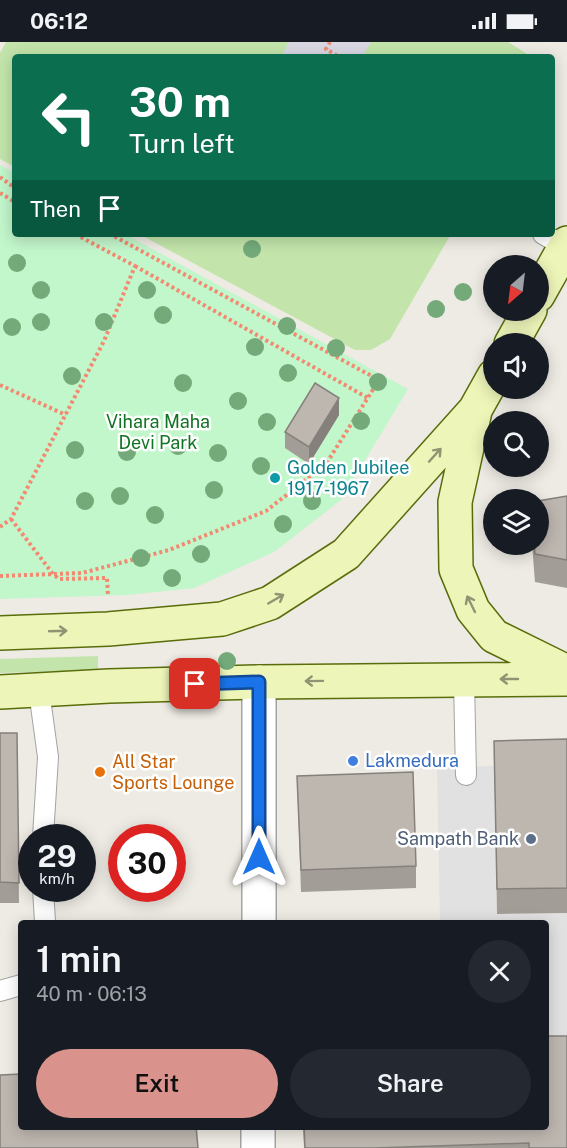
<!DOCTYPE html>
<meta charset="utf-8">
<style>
body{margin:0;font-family:"Public Sans",sans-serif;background:#242831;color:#f1f3f6;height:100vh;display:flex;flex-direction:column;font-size:22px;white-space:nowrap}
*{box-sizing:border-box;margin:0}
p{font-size:20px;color:#9ea1a6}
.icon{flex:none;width:33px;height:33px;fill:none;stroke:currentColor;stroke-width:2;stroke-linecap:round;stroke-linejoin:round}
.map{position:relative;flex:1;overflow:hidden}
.drawer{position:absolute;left:18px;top:878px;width:531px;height:210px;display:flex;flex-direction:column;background:#171b24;border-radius:6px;box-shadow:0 3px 15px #0003}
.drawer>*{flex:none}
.top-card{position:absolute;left:12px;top:12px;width:543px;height:183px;border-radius:6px;box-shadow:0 3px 15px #0003;background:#0b6e4f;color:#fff;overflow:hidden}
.needle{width:39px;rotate:208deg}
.tools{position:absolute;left:483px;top:213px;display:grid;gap:12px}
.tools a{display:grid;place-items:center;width:66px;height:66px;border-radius:50%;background:#171b24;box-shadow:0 3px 15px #0003;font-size:30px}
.speed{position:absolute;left:18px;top:782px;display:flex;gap:12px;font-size:30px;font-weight:700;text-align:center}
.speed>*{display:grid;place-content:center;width:78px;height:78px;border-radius:50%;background:#171b24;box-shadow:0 3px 15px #0003;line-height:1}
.speed small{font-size:15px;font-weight:400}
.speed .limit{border:9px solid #d22;background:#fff;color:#111}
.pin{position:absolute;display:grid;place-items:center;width:51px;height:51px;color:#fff;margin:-26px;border-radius:12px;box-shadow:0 3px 9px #0006}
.me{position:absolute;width:66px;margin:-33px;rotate:0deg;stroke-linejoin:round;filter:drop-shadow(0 0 4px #0008)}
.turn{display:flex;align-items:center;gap:21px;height:126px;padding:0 18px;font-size:27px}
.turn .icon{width:78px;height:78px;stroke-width:2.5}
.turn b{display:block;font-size:42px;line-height:51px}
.then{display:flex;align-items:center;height:57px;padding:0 18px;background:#0003;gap:12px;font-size:22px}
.round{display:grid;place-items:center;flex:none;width:63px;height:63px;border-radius:32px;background:#242831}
.overview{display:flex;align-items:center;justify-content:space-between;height:102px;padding:0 18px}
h1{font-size:36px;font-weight:600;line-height:45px}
.action{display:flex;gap:12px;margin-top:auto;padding:12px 18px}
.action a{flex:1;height:69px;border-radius:36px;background:#da928c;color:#111;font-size:24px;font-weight:600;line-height:69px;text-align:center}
.action a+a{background:#242831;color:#f1f3f6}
.status{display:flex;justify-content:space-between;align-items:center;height:42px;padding:0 30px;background:#171b24;direction:ltr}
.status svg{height:16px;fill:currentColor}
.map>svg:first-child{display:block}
</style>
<div class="status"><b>06:12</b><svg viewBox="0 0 49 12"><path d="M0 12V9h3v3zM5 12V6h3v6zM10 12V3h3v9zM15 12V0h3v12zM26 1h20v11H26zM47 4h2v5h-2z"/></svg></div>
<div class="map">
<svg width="567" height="1106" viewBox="0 0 567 1106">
<rect width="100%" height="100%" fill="#edebe3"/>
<path fill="#c3e5ab" d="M6 0H508L532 15H15V125L0 117V11Z
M139 192H451L390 297 371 308H355Z
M98 614V628L0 631V617Z"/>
<path fill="#c2f6cb" d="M0 123 15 131V192H125L408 347 341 458 274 510 194 546 127 553 0 557Z"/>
<path fill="#e1e1e1" d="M494 724 497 872 567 871V1000H546V880H440L437 725Z"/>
<path fill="#d9d8e3" d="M289 0H371L365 10 367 15H281Z"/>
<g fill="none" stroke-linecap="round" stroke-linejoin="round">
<g stroke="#a4a4a4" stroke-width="22">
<path id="service" d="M543 192 565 205
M464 638 466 733
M39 649 48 715 43 795
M43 846 45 880
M0 949 21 943"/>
</g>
<g stroke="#a4a4a4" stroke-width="36">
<path id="minor" d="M259 880V640
M258 1106V1084"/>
</g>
<g stroke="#596d0b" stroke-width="36">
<path id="secondary" d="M538 253 567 201
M511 302 530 268
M475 369 455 460 456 527 473 568 494 594 567 630
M0 591 108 587 222 577 270 561 346 512 475 368 494 334
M0 650 109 644 259 640 567 637"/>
</g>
<path stroke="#f28970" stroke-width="4" stroke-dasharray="3 3" stroke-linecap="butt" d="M330 0 326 7 339 15
M0 135 15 146
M0 151 15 160
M135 224 368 356
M0 343 66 373
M11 477 53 532 59 537 107 536 108 554
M0 485 11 477 104 299 135 224 75 192
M0 534 82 531 169 508 266 469 326 422 379 338 110 192"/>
<use href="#service" stroke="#fff" stroke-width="20"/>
<use href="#minor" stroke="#fff" stroke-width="33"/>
<use href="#secondary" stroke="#edf5b9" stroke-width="33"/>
</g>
<g fill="#74aa79">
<circle cx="252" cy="207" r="9"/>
<circle cx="17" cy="221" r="9"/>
<circle cx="41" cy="248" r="9"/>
<circle cx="147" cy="248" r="9"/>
<circle cx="463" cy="250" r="9"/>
<circle cx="436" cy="267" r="9"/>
<circle cx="163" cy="273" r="9"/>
<circle cx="41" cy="280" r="9"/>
<circle cx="104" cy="280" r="9"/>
<circle cx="287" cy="284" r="9"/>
<circle cx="12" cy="285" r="9"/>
<circle cx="255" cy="305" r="9"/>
<circle cx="336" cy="306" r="9"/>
<circle cx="288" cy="331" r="9"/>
<circle cx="72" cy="334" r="9"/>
<circle cx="378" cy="340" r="9"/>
<circle cx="183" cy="341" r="9"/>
<circle cx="238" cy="359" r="9"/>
<circle cx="361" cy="379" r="9"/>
<circle cx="267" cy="380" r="9"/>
<circle cx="178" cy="404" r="9"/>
<circle cx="75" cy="408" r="9"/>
<circle cx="127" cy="410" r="9"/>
<circle cx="218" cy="411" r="9"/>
<circle cx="261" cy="424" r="9"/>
<circle cx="214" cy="448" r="9"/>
<circle cx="120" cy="454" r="9"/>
<circle cx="85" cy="459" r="9"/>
<circle cx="312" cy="459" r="9"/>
<circle cx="155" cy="473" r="9"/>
<circle cx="283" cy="482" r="9"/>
<circle cx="201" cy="512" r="9"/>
<circle cx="141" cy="516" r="9"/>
<circle cx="172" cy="536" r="9"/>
<circle cx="227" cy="619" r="9"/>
</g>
<path fill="#a39d97" d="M339 373 309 422 285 406V390Z
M567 454V546L535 540 532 502H538Z
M0 691H17L19 861H0Z
M567 697V871L497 872 494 699Z
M297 734 416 824V846L301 850Z
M303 1084H546L567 1106H304Z"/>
<path fill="#85807b" d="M339 356V373L309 422V405Z"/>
<path fill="#beb7b0" stroke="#85807b" stroke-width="1.5" d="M315 341 339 356 309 405 285 390Z
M567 454V518L535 512 534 502H538V459Z
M0 691H17L19 841 0 840Z
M567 697V846L497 847 494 699Z
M413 730 416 824 301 828 297 734Z
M546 994H567V1106H529V1101L374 1106H305L304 1084H546Z
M21 1032V1084H196L198 1106H0V1033Z"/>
<defs><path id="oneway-shaft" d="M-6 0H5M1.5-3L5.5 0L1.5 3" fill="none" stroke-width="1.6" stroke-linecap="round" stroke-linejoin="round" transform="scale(1.5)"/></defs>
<g stroke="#8f9473">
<use href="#oneway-shaft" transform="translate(435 413) rotate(-48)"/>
<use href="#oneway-shaft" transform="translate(276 557) rotate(-30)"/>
<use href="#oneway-shaft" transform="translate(471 562) rotate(-116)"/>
<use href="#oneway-shaft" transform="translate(58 589) rotate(-2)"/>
<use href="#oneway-shaft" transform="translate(509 637) rotate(180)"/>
<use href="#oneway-shaft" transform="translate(314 639) rotate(179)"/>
</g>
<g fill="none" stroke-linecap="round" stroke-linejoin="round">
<g stroke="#114b97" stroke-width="15">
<path id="route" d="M195 642 259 640V815"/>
</g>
<use href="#route" stroke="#1a73e8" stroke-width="10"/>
</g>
<circle fill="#0f9aa8" stroke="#fff" stroke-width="2" cx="275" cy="436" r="6"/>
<circle fill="#3f7fe0" stroke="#fff" stroke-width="2" cx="353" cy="719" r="6"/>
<circle fill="#e8710a" stroke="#fff" stroke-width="2" cx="100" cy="730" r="6"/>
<circle fill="#5c6f8a" stroke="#fff" stroke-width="2" cx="531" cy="797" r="6"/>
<g text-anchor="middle" stroke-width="5" stroke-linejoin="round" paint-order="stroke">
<g font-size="18" fill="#117422" stroke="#fff">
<text x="158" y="386">Vihara Maha<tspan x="158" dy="21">Devi Park</tspan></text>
</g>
<g font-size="18" fill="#0d838f" stroke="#fff" text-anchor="start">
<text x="287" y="432">Golden Jubilee<tspan x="287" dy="21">1917-1967</tspan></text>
</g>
<g font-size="18" fill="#366cbe" stroke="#fff" text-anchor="start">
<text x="365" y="725">Lakmedura</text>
</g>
<g font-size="18" fill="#c56008" stroke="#fff" text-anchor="start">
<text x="112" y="726">All Star<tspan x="112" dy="21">Sports Lounge</tspan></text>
</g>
<g font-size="18" fill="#4e5e75" stroke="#fff" text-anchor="end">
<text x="519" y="803">Sampath Bank</text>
</g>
</g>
</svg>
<div class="tools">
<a><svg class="needle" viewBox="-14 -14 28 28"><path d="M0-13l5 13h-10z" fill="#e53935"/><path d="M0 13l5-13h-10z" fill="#9ea1a6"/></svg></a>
<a><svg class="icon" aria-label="sound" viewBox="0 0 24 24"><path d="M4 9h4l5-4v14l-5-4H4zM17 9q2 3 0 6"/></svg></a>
<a><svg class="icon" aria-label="search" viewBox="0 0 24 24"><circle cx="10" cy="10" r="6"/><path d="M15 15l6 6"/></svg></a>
<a><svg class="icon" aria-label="layers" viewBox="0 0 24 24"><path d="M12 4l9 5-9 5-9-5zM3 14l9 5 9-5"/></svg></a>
</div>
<div class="speed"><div>29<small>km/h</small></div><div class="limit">30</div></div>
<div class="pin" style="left:195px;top:642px;background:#d93025"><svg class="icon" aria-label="arrive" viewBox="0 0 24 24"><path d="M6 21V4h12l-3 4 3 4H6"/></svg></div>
<svg class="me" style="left:259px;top:815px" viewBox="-20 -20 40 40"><path d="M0-17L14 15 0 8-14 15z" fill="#1a73e8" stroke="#fff" stroke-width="4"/></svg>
<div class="top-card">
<div class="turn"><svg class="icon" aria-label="left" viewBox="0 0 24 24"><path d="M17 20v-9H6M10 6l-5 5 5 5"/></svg><div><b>30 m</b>Turn left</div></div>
<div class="then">Then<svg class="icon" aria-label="arrive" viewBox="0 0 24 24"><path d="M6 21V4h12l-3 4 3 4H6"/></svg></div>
</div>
<section class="drawer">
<div class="overview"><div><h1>1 min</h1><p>40 m · 06:13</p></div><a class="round"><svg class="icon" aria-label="close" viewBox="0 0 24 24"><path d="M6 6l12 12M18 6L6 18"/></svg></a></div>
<div class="action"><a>Exit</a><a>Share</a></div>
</section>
</div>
